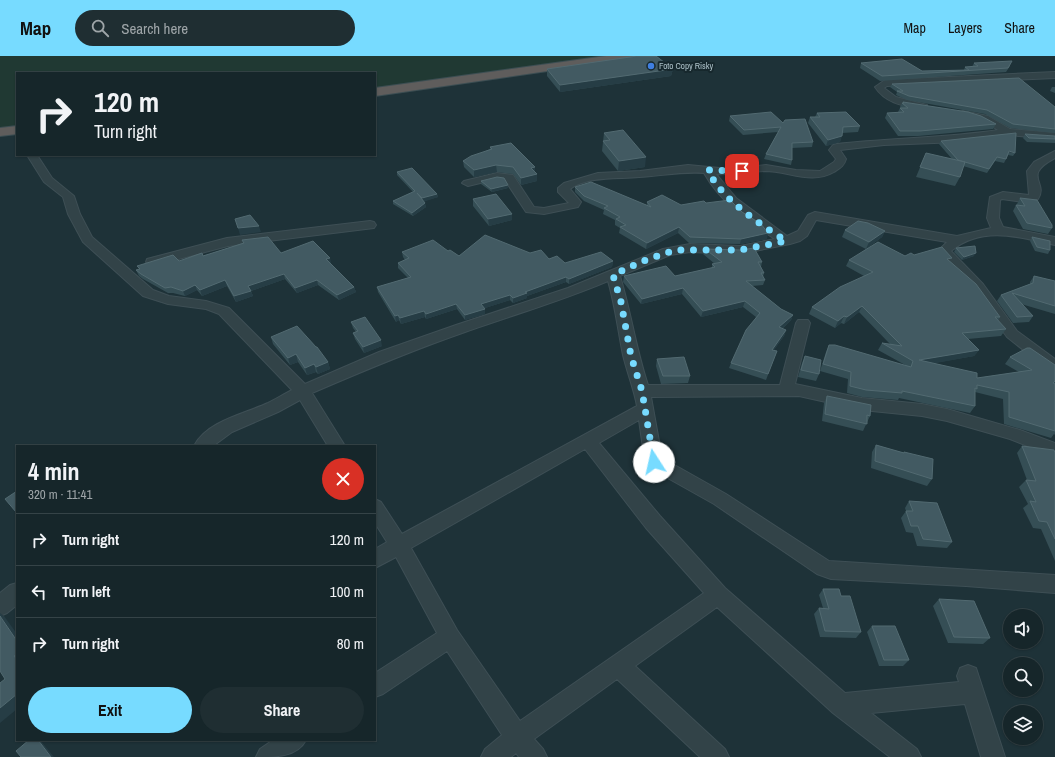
<!DOCTYPE html>
<meta charset="utf-8">
<style>
body{margin:0;font-family:"Archivo Narrow",sans-serif;background:#1f2e32;color:#f1f3f6;height:100vh;display:flex;flex-direction:column;font-size:15px;white-space:nowrap}
*{box-sizing:border-box;margin:0}
p{font-size:13px;color:#9ea5a8}
.icon{flex:none;width:22px;height:22px;fill:none;stroke:currentColor;stroke-width:2;stroke-linecap:round;stroke-linejoin:round}
.map{position:relative;flex:1;overflow:hidden}
.details{position:absolute;left:16px;top:389px;width:360px;height:296px;display:flex;flex-direction:column;background:#16262a;border-radius:0px;box-shadow:0 1px 3px #0004,0 0 0 1px #354347}
.details>*{flex:none}
.top-card{position:absolute;left:16px;top:16px;width:360px;height:84px;border-radius:0px;box-shadow:0 1px 3px #0004,0 0 0 1px #354347;background:#16262a;color:#f1f3f6;overflow:hidden}
.fabs{position:absolute;left:1003px;top:553px;display:grid;gap:8px}
.fabs a{display:grid;place-items:center;width:40px;height:40px;border-radius:50%;background:#16262a;box-shadow:0 1px 3px #0004,0 0 0 1px #354347;font-size:20px}
.pin{position:absolute;display:grid;place-items:center;width:34px;height:34px;color:#fff;margin:-17px;border-radius:8px;box-shadow:0 2px 6px #0006}
.me{position:absolute;width:44px;margin:-22px;rotate:350deg;stroke-linejoin:round;filter:drop-shadow(0 0 3px #0008)}
.turn{display:flex;align-items:center;gap:14px;height:84px;padding:0 12px;font-size:18px}
.turn .icon{width:52px;height:52px;stroke-width:2.5}
.turn b{display:block;font-size:28px;line-height:34px}
.round{display:grid;place-items:center;flex:none;width:42px;height:42px;border-radius:21px;background:#1f2e32}
.overview{display:flex;align-items:center;justify-content:space-between;height:68px;padding:0 12px}
h1{font-size:24px;font-weight:700;line-height:30px}
.primary-button{display:flex;gap:8px;margin-top:auto;padding:8px 12px}
.primary-button a{flex:1;height:46px;border-radius:24px;background:#77dbff;color:#111;font-size:16px;font-weight:700;line-height:46px;text-align:center}
.primary-button a+a{background:#1f2e32;color:#f1f3f6}
ul{padding:0;list-style:none}
li{display:flex;align-items:center;gap:12px;height:52px;padding:0 12px;border-top:1px solid #354347}
li div{flex:1}
li b{display:block;font-size:15px}
li em{font-style:normal}
header{display:flex;align-items:center;gap:24px;box-sizing:border-box;height:56px;padding:0 20px;background:#77dbff;color:#111}
header strong{font-size:19px}
nav{display:flex;gap:22px;margin-inline-start:auto;font-size:14px}
.search{width:280px;height:36px;background:#1f2e32;display:flex;align-items:center;gap:10px;box-sizing:border-box;padding:0 14px;border-radius:22px;color:#9ea5a8;font-size:15px}
.map>svg:first-child{display:block}
</style>
<header>
<strong>Map</strong>
<div class="search"><svg class="icon" aria-label="search" viewBox="0 0 24 24"><circle cx="10" cy="10" r="6"/><path d="M15 15l6 6"/></svg>Search here</div>
<nav><a>Map</a><a>Layers</a><a>Share</a></nav>
</header>
<div class="map">
<svg width="1055" height="701" viewBox="0 0 1055 701">
<rect width="100%" height="100%" fill="#1e3238"/>
<path fill="#203933" d="M0 0H621L375 34V17H17V72L0 74Z"/>
<g fill="none" stroke-linecap="round" stroke-linejoin="round">
<g stroke="#3e4f55" stroke-width="2">
<path id="minor" d="M1055 16V22L887 30 884 32 896 41 927 49V53L924 54C905 50 886 48 875 31L885 24Z
M963 55 988 60 1010 73 1055 77V83L1008 79 959 86 884 89 840 94 846 103C844 110 840 112 834 116 812 129 788 115 765 115 748 116 732 119 716 118L736 142 787 180 798 175 808 159 815 156 957 180 991 172 987 162 990 141 1003 136 1029 139 1027 115 1034 106 1055 95V102C1021 120 1049 126 1038 143L1024 146 1002 143 1000 144 999 162 1003 171 1055 181V189C1020 181 982 169 951 195L983 228 1017 275 1055 303V316L1050 315 1007 281 973 234 938 195 947 186 816 164 807 180 800 185 790 188 740 198 690 196 670 199 620 220C631 256 636 293 648 329H780L796 267 798 264H808L810 267 795 328 862 342 922 348 947 353 1020 374 1055 387V401L1010 383 947 365 922 360 862 354 799 340 651 341 662 402 726 438 829 505 1055 519V537L966 530 831 523 817 518 714 448 648 411 645 406 639 364 599 387 660 460 725 532 845 637 959 626 957 620 960 612 968 609 976 612 1005 701H981L965 648 871 657 917 693 921 701H890L833 657 717 551 635 610 725 693 729 701H700L617 623 534 683 543 693 547 701H519L516 697 511 701H481L485 693 502 679 447 595 383 638 375 641V617L437 577 396 501 375 512V493L387 486 375 467V443L381 446 402 478 637 350C634 333 627 316 623 299 618 274 615 249 608 225 561 245 513 259 465 276 413 294 363 315 312 337L345 390H328L300 344 278 356 232 376 213 390H194C207 365 244 358 268 347 276 343 284 338 292 334L219 258 206 253 168 248 143 240 83 186 68 158 63 141 44 126 27 99H37L52 122 74 140 80 158 92 181 153 234 169 240 206 245 229 252 305 328 379 296 456 269 568 232 663 193 690 188 740 190 775 183C748 165 720 146 704 117 682 115 661 120 639 121 619 123 587 120 570 133L581 146 578 151 544 158 526 156 505 124 497 123 468 130 462 127 464 125 497 117 513 119 534 151 544 152 569 147 558 136V132L564 127 598 117 640 115 688 109 730 113 766 109 796 114 820 115 834 106 836 103 829 94 833 89 837 88C891 82 945 82 998 74L982 64 960 60V56ZM585 393 646 472 704 537 520 665 457 574 411 492Z
M370 165 374 166 376 169 374 172 228 190 152 210 146 206 147 203 227 182Z
M17 527V549L7 557 0 560V537L10 529Z
M273 684H306C297 701 276 701 256 701L260 693Z"/>
</g>
<g stroke="#3c4e53" stroke-width="2">
<path id="trunk" d="M606 0H636L630 3 375 40V32Z
M17 70V78L0 80V72Z"/>
</g>
<use href="#minor" fill="#324348" fill-rule="evenodd"/>
<use href="#trunk" fill="#5f5d5c" fill-rule="evenodd"/>
</g>
<path fill="#354e55" d="M861 7 922 15 964 14 965 11H972L974 7 1010 10 1006 16 880 25 860 12Z
M547 13H673L671 20 560 36 547 20Z
M892 28 1055 51V77L1010 72 985 58 907 44 896 39 897 36 890 31Z
M1052 31H1055V37L1050 35Z
M903 46 996 68 993 73 918 80H898L885 62 887 57 898 56 900 52H901L900 51 902 47H903Z
M817 57 860 70 858 76 842 77 840 86 826 90 808 67 810 61H815Z
M730 60 783 67 813 86 812 91 792 92V104L791 109 764 103 766 98 778 76 743 79 729 65Z
M604 77 645 111 618 115 602 95Z
M1025 78 1055 80V87L1027 86 1023 82Z
M941 85 1015 97 1013 100 1008 99 1004 107 995 105 987 117 963 110 960 121 955 130 916 121 926 97 952 103 939 88Z
M490 91 535 111V116L537 118V125L521 129 513 118 497 116 474 121 464 111 463 105 490 93Z
M397 116 437 138 438 141 424 145 426 151 413 160 393 148V145L413 136 397 119Z
M481 125 508 129V132L492 136 481 128Z
M575 131 647 149V146L681 149 706 147 767 183 740 188 689 187 678 177 646 193 619 177 620 172 615 169V164L603 158 604 154 584 145 575 136Z
M1020 142 1052 172 1048 178 1023 173 1013 155 1016 149H1017V148Z
M473 143 512 158V164L489 170 473 150Z
M845 174 885 175 882 181 866 193 842 181Z
M1032 181 1050 194 1048 198 1035 195 1030 185Z
M242 184 281 197 331 207V208L354 231 356 236 339 244 318 229 297 237 285 223 251 235 253 240 236 246 227 230 202 240 197 234 185 240 173 237H168L143 223 139 220 136 214 139 213 137 210 179 205 203 200 243 187Z
M956 192 974 200 962 204 954 196Z
M705 193 762 206 761 211 764 217 763 221 765 224 763 229 752 230 781 253 793 259 791 264 782 273 786 274 784 280 773 295H777L766 324 729 312 731 307 756 261 743 251 701 261 682 238 641 248 623 226 624 220H675L712 212V208H715L703 198Z
M448 195 459 200 530 197 565 207 613 205 612 211 569 228 566 226 527 240V242L513 247 510 244 485 252V258L465 264 457 253 426 263 425 261 401 268 399 264 396 266 378 236 377 231 408 222 398 212V207L405 204 403 201 402 196Z
M914 199 950 205 1000 261 998 265 1006 273 1001 280 968 283 979 294 974 300 934 307 977 322 1019 316 1005 308 1010 301 1055 309V379L1054 378 1051 382 1004 368 1003 343 975 336V350L970 357 899 342 898 344 862 341 847 337 848 323 820 315 826 296 829 289 907 310 878 294 882 287 890 288 859 256 844 268 841 267 835 272 809 258 812 251 864 220 846 210 849 204Z
M1034 220 1055 225V258L1021 248 1033 260 1029 266 1013 267 997 245 1001 239 1030 228V226Z
M351 266 382 290 364 297 355 283 353 277 356 276 353 272Z
M271 281 328 306 330 313 318 318 316 316 307 319 298 306 290 309 273 288Z
M805 300 819 318 816 325 798 321 802 307Z
M657 303 690 320 688 327 661 328 656 310Z
M827 340 870 360 863 375 822 365 824 347Z
M876 389 904 397V396L932 423 927 430 871 412 872 396Z
M1022 390 1055 397V505L1041 473 1033 472 1023 452 1028 448 1019 431 1026 424H1027L1017 397Z
M909 445 952 486 947 492 917 490 913 477 906 476 901 462 906 455 905 452Z
M823 533 841 540 861 576 856 582 820 581 814 558 819 552H823L819 539Z
M939 543 990 582 983 588 948 587 933 550Z
M872 570 909 604 903 610H879L867 576Z"/>
<path fill="#263d45" d="M673 13 671 20 560 36V29Z
M842 80 840 86 826 90 828 84Z
M646 101 645 111 618 115 619 105Z
M496 109 497 116 474 121V114Z
M535 111V117L531 112Z
M537 118V125L521 129V122Z
M508 129V132L492 136 491 133Z
M437 138 438 141 423 146 422 142Z
M425 147 426 151 413 160 412 157Z
M512 158V164L489 170 488 163Z
M259 170 261 176 240 179 238 172Z
M679 171 678 177 646 193 647 187Z
M885 175 882 181 866 193 869 186Z
M768 177 767 183 740 188 741 183Z
M976 197 974 200 962 204 964 201Z
M330 202 331 207 328 209 326 203Z
M613 205 612 211 569 228V223Z
M284 218 285 223 251 235 253 240 236 246 234 240 248 230Z
M566 221V226L527 240V242L513 247V242L525 236Z
M225 224 227 230 202 240 200 234Z
M317 224 318 229 297 237 295 232Z
M195 229 197 234 185 240 183 235Z
M354 231 356 236 339 244 337 239Z
M683 232 682 238 641 248 642 243Z
M510 239V244L482 253 481 248Z
M745 245 743 251 701 261 703 255Z
M456 248 457 253 426 263V258Z
M862 250 859 256 844 268 847 261Z
M485 253V258L465 264V259Z
M424 255 425 261 401 268 400 262Z
M398 259 399 264 396 266 395 260Z
M793 259 791 264 777 277 779 271Z
M844 260 841 267 835 272 838 265Z
M786 274 784 280 770 300 772 294Z
M381 284 382 290 364 297 363 291Z
M979 294 974 300 915 311 919 304Z
M296 298 298 306 290 309 288 302Z
M328 306 330 313 318 318 316 311Z
M314 308 316 316 307 319 305 312Z
M0 557 4 560 17 578V585L0 560Z
M17 598V604L14 600Z
M17 638V653L0 667V652Z
M38 684H40L54 701H51Z"/>
<path fill="#425a62" stroke="#526a71" d="M637 0H656L673 13 560 29 547 13Z
M902 3 922 15 969 14 965 11 978 10 974 7 1012 5 1008 12 882 20 861 7Z
M1019 22 1055 51V73L1013 68 987 54 909 40 897 35H903L892 28Z
M903 46 968 56 981 60 996 68 920 75H900L887 57 904 56 900 52H908L902 47H904Z
M771 56 783 67 785 64 805 63 813 86 792 87V104L766 98 781 71 744 74 730 60Z
M846 56 860 70 843 71 842 80 828 84 810 61H820L817 57Z
M623 74 646 101 619 105 603 85 610 84 604 77Z
M1016 77 1015 97 1009 95 1006 103 997 101 989 113 958 104 941 85Z
M1025 78 1055 80V83L1029 82Z
M511 87 535 111 531 112 537 118 521 122 513 111 496 109 474 114 463 105 471 100 492 93 490 91Z
M926 97 965 106 960 121 920 111Z
M412 112 437 138 422 142 417 137 425 147 412 157 393 145 415 135 397 116Z
M497 121 504 122 508 129 491 133 481 125Z
M591 126 651 151 647 146 662 139 681 149 704 145 706 147 730 144 742 156 761 168 768 177 741 183 690 181 679 171 647 187 620 171 626 169 616 163 620 161 604 152 608 150 584 140 575 131Z
M496 138 512 158 488 163 473 143Z
M1020 142 1037 144 1052 169V172L1027 167 1016 149 1025 150Z
M250 159 259 170 238 172 235 163Z
M858 165 868 167 885 175 869 186 845 174Z
M485 179 530 197 541 194 549 203 557 200 565 207 601 196 613 205 569 223 566 221 525 236 527 237 513 242 510 239 481 248 485 253 465 259 456 248 426 258 424 255 400 262 398 259 395 260 377 231 411 221 398 207 409 202 402 196 433 184 448 195 450 194 459 200Z
M268 181 281 197 313 185 330 202 326 203 354 231 337 239 317 224 295 232 284 218 248 230 251 235 234 240 225 224 200 234 195 229 183 235 171 231 165 232 141 218 136 214 140 213 137 210 173 199 179 205 202 197 203 200 244 187 242 184Z
M1032 181 1050 185V194L1037 191Z
M878 186 905 200 911 197 914 199 942 191 952 202 947 203 976 228 1000 261H995L1006 273 962 277 979 294 919 304 977 317V322L1032 314 1010 301 1027 292H1030L1055 309V325L1053 327 1055 328V375L1009 361V336L977 329V333L975 332V350L902 335V337L866 334 850 330 851 316 823 308 829 289H835L911 311 913 305 882 287 902 290 862 250 847 261 844 260 838 265 812 251 840 231 873 216 849 204Z
M975 190 976 197 964 201 956 192Z
M754 192 762 206H758L764 217H761L765 224 746 225 781 253 793 259 779 271 786 274 772 294 777 295 768 318 731 307 746 274 760 257 745 245 703 255 683 232 642 243 624 220 666 210 675 220 715 211 712 208 722 206 705 193 741 194Z
M1034 220 1055 225V250L1012 237 1033 260 1017 261 1001 239 1033 227Z
M365 261 381 284 363 291 353 277 358 275 351 266Z
M297 270 316 291H317L328 306 316 311 314 308 305 312 296 298 288 302 271 281Z
M805 300 821 304 819 318 801 314Z
M684 301 690 320H663L657 303Z
M827 340 871 349 870 360 867 359V368L825 358Z
M876 389 904 397V396L933 403 932 423 875 405Z
M1022 390 1054 394 1055 397V483L1047 466 1039 465 1030 445 1036 446 1026 424 1036 425Z
M17 435V455L16 456 5 443Z
M909 445 937 447 952 486 923 483 918 470H911L906 455H913Z
M823 533H839L841 540H850L861 576 825 575 819 552 829 553Z
M939 543 974 545 990 582 954 581Z
M0 560 17 585V598L14 600 17 604V638L0 652V627L5 623 0 615Z
M872 570H895L909 604H884Z
M29 684H38L51 701H21L16 695Z"/>
<g fill="none" stroke-linecap="round" stroke-linejoin="round">
<path stroke="#77dbff" stroke-width="7" stroke-dasharray="0 12.6" d="M654 406 642 335 631 300 621 246 613 219 643 205 675 194H740L786 185C760 168 721 143 708 114L742 115"/>
</g>
<circle fill="#3f7fe0" stroke="#17282d" stroke-width="1.5" cx="651" cy="10" r="4"/>
<g text-anchor="middle" stroke-width="4" stroke-linejoin="round" paint-order="stroke">
<g font-size="9" fill="#abbfc6" stroke="#17282d" text-anchor="start">
<text x="659" y="13">Foto Copy Risky</text>
</g>
</g>
</svg>
<div class="fabs">
<a><svg class="icon" aria-label="sound" viewBox="0 0 24 24"><path d="M4 9h4l5-4v14l-5-4H4zM17 9q2 3 0 6"/></svg></a>
<a><svg class="icon" aria-label="search" viewBox="0 0 24 24"><circle cx="10" cy="10" r="6"/><path d="M15 15l6 6"/></svg></a>
<a><svg class="icon" aria-label="layers" viewBox="0 0 24 24"><path d="M12 4l9 5-9 5-9-5zM3 14l9 5 9-5"/></svg></a>
</div>
<div class="pin" style="left:742px;top:115px;background:#d93025"><svg class="icon" aria-label="arrive" viewBox="0 0 24 24"><path d="M6 21V4h12l-3 4 3 4H6"/></svg></div>
<svg class="me" style="left:654px;top:406px" viewBox="-20 -20 40 40"><circle r="19" fill="#fff"/><path d="M0-13L10 11 0 6-10 11z" fill="#77dbff"/></svg>
<div class="top-card">
<div class="turn"><svg class="icon" aria-label="right" viewBox="0 0 24 24"><path d="M7 20v-9h11M14 6l5 5-5 5"/></svg><div><b>120 m</b>Turn right</div></div>
</div>
<section class="details">
<div class="overview"><div><h1>4 min</h1><p>320 m · 11:41</p></div><a class="round" style="background:#d93025;color:#fff"><svg class="icon" aria-label="close" viewBox="0 0 24 24"><path d="M6 6l12 12M18 6L6 18"/></svg></a></div>
<ul>
<li><svg class="icon" aria-label="right" viewBox="0 0 24 24"><path d="M7 20v-9h11M14 6l5 5-5 5"/></svg><div><b>Turn right</b></div><em>120 m</em></li>
<li><svg class="icon" aria-label="left" viewBox="0 0 24 24"><path d="M17 20v-9H6M10 6l-5 5 5 5"/></svg><div><b>Turn left</b></div><em>100 m</em></li>
<li><svg class="icon" aria-label="right" viewBox="0 0 24 24"><path d="M7 20v-9h11M14 6l5 5-5 5"/></svg><div><b>Turn right</b></div><em>80 m</em></li>
</ul>
<div class="primary-button"><a>Exit</a><a>Share</a></div>
</section>
</div>
